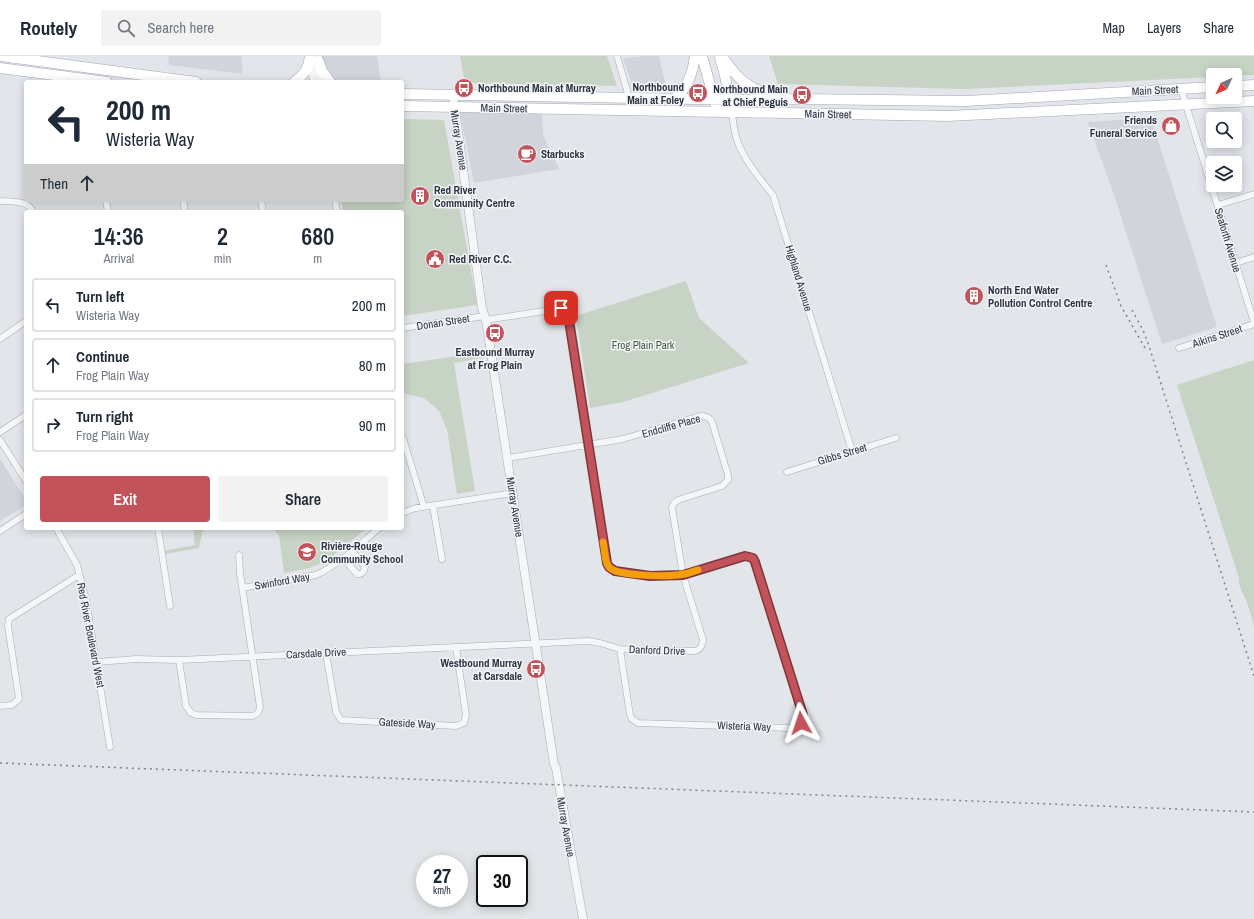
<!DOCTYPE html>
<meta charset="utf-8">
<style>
body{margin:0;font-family:"Archivo Narrow",sans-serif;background:#f2f2f3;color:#1f2937;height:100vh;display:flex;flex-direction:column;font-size:15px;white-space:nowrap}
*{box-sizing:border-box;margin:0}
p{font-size:13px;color:#747a83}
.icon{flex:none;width:22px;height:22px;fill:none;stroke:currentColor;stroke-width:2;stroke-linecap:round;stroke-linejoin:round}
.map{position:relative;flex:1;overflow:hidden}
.drawer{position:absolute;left:24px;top:154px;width:380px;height:320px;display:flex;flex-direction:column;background:#fff;border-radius:4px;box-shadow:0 2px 10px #0003}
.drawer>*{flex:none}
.hud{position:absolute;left:24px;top:24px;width:380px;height:122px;border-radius:4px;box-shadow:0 2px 10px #0003;background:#fff;color:#1f2937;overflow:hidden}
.needle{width:26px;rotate:226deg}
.buttons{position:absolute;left:1206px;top:12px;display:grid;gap:8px}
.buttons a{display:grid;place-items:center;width:36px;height:36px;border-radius:4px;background:#fff;box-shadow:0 2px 10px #0003;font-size:20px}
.speed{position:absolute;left:416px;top:799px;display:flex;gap:8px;font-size:20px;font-weight:700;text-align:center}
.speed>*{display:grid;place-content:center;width:52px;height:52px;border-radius:50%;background:#fff;box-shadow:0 2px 10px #0003;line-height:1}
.speed small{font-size:10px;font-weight:400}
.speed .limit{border:2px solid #111;border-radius:6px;background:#fff;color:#111}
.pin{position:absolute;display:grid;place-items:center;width:34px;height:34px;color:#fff;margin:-17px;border-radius:8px;box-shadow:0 2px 6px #0006}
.me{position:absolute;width:44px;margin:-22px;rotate:355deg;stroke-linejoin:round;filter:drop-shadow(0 0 3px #0008)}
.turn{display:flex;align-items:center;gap:14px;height:84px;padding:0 16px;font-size:18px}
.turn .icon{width:52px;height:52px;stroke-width:2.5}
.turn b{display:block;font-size:28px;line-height:34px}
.then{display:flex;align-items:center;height:38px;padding:0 16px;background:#0003;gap:8px;font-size:15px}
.eta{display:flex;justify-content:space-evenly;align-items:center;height:68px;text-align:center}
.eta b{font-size:24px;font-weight:600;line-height:28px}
.primary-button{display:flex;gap:8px;margin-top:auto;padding:8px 16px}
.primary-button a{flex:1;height:46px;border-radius:4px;background:#c3535b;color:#fff;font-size:16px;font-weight:600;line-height:46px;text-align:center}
.primary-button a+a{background:#f2f2f3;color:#1f2937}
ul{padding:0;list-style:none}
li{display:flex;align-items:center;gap:12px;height:54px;margin:0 8px 6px;padding:0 8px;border:2px solid #e0e1e3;border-radius:4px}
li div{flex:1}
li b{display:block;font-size:15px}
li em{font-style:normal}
header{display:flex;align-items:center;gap:24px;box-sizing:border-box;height:56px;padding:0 20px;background:#fff;border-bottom:1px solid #e0e1e3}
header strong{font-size:19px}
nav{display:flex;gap:22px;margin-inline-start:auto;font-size:14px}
.search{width:280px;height:36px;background:#f2f2f3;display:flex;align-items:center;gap:10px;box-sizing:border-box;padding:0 14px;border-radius:4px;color:#747a83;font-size:15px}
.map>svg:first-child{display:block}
</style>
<header>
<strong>Routely</strong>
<div class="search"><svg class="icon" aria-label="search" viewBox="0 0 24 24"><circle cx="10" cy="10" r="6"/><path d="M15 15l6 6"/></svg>Search here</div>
<nav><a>Map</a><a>Layers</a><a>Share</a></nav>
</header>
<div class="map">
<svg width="1254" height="863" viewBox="0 0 1254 863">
<rect width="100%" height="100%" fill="#e2e5e9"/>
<path fill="#d1d4db" d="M168 0H241L243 18 169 9Z
M322 0H377L381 26H335L324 13Z
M646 0H659L666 31H633L623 2Z
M460 56 542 57 543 79 559 113 474 127Z
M1151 62 1217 271 1162 288 1114 139 1088 66Z
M0 403 26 444V449L0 465Z"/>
<path fill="#c7d3c4" d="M460 0H607L617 30 465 27Z
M769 0H1254V19H1213V21L965 33 778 28Z
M402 63 444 64 477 249 402 260V156H343L341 144H402Z
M686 225 699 262 749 307 623 346 590 352 576 260Z
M486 296V301L454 307 475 435 457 438 447 373 439 355 424 342 402 337V308Z
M1254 304V570C1252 562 1250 554 1247 547 1244 538 1238 532 1239 522L1177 329Z
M193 472H206L202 476 199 492 165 498 164 495 195 489Z
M273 472H367L329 503 310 512 284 517 279 480Z"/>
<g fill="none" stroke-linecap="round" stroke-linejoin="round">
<g stroke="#a8acb3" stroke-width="7">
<path id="minor" d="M617 0 629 41
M1181 33 1254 266
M732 57C733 66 734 75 737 84 744 104 760 123 773 139L852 395
M106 144 108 156
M183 144 185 156
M261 144 263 156
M335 144 337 156
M0 145C11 146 29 144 33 156
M1218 149 1254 138
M1236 207 1254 201
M486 264 557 253H561L568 258 607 507 609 511 615 515 650 520 683 519 745 500 753 502 755 506 803 663C800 669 796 671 789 672L638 667 632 663 630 659 620 593
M402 272 485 260
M0 283 26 265
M1179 292 1254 268
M0 376 26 359
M403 382 424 451
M0 384 26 425
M787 416 896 382
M433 450 442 503
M402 457 416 452 513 437
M56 472 77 509 86 544 110 691
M158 472 170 550
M0 475 26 458
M343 502 357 518C362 519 364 516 365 511L352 495
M242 532 316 519C340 508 359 489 379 472
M326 597 336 656 341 664 456 670 464 667 466 659 456 591
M179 604 186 650 191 657 196 659 252 660C257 659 259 657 260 651L240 517 239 499
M97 606 136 603 179 604 588 585 600 587 620 593 695 595C701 593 702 590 703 584L683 519 672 452 674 447 678 444 722 430 728 424V419L712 366C709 361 706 360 700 360L623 383 508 402
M0 650 12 649 19 643 8 570 9 563 79 519"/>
</g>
<g stroke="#a8acb3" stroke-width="9">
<path id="tertiary" d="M318 0 321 26
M311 3 314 26
M453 39 482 252 486 264 554 708 556 712 583 863"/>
</g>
<g stroke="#a3a8b4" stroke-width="11">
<path id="primary" d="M0 0 196 26
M702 0 716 50
M722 0C731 14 742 28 758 34 766 37 774 38 783 40
M720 2 725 19 730 49
M319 6 322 15 330 26
M0 12 107 26
M294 26C304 19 309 12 310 0
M1235 30 1254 29
M402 38 749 44 798 43 966 45 1213 31
M676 42C688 31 693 16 695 0
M402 50 948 60 1254 45"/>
</g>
<use href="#minor" stroke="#f5f6f8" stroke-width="6"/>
<use href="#tertiary" stroke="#f5f6f8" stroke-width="8"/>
<use href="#primary" stroke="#fff" stroke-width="10"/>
<path stroke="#7d8392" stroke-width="1.5" stroke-dasharray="2 4" stroke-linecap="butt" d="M1106 209 1121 250 1145 292
M1132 254 1143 274 1148 287 1254 620
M0 707 1254 756"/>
</g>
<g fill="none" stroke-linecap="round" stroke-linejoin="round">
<g stroke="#7f363b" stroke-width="10">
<path id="route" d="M561 252 568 258 607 507 609 511 615 515 650 520 683 519 745 500 753 502 755 506 803 659 801 667"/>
</g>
<use href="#route" stroke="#c3535b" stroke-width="7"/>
<path stroke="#f59e0b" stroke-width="7" d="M603 486C605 493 604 507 610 512 618 520 671 521 683 518 688 518 693 515 698 514"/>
</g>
<defs>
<g id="bus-disc" transform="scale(1)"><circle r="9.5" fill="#c3535b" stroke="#f2f4f7"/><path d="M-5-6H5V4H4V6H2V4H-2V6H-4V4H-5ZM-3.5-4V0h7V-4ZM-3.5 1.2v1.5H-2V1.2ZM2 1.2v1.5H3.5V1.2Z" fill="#fff"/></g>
<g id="shop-disc" transform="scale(1)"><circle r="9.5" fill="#c3535b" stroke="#f2f4f7"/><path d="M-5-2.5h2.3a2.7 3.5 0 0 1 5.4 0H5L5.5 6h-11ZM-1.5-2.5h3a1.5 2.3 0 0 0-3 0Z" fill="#fff"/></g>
<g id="cafe-disc" transform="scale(1)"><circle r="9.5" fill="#c3535b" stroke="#f2f4f7"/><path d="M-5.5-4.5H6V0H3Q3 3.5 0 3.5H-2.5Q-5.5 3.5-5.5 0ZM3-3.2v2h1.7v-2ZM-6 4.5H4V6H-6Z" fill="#fff"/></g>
<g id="building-disc" transform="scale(1)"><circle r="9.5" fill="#c3535b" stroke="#f2f4f7"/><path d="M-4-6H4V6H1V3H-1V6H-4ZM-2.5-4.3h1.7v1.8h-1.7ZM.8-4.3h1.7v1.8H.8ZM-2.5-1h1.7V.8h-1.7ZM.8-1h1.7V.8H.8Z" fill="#fff"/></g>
<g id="civic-disc" transform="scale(1)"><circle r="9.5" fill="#c3535b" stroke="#f2f4f7"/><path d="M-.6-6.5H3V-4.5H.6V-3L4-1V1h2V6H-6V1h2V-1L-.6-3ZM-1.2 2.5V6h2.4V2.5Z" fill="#fff"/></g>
<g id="school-disc" transform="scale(1)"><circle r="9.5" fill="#c3535b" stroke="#f2f4f7"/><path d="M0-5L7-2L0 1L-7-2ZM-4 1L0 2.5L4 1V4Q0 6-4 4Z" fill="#fff"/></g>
</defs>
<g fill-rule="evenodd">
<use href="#bus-disc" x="464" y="32"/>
<use href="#bus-disc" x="698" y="37"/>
<use href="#bus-disc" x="802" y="39"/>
<use href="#shop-disc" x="1171" y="70"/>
<use href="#cafe-disc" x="527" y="98"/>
<use href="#building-disc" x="420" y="140"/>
<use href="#civic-disc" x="435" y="203"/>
<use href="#building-disc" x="974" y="240"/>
<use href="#bus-disc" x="495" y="277"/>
<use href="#school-disc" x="307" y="496"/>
<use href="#bus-disc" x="536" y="613"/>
</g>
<g text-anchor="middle" stroke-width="3" stroke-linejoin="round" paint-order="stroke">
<g font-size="11" font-weight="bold" fill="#2c3240" stroke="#f2f4f7" text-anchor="start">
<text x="684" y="35" text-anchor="end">Northbound<tspan x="684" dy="13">Main at Foley</tspan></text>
<text x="478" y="36">Northbound Main at Murray</text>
<text x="788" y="37" text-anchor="end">Northbound Main<tspan x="788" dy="13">at Chief Peguis</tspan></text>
<text x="1157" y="68" text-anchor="end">Friends<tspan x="1157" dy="13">Funeral Service</tspan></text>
<text x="541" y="102">Starbucks</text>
<text x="434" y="138">Red River<tspan x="434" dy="13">Community Centre</tspan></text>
<text x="449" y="207">Red River C.C.</text>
<text x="988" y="238">North End Water<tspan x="988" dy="13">Pollution Control Centre</tspan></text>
<text x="495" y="300" text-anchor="middle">Eastbound Murray<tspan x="495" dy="13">at Frog Plain</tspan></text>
<text x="321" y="494">Rivière-Rouge<tspan x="321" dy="13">Community School</tspan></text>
<text x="522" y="611" text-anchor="end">Westbound Murray<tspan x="522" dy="13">at Carsdale</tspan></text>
</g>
<g font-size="11" fill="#2c3240" stroke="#f2f4f7">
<text transform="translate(1155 34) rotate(-3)" y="4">Main Street</text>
<text transform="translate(504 52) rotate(1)" y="4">Main Street</text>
<text transform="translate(828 58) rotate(1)" y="4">Main Street</text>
<text transform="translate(459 84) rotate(81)" y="4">Murray Avenue</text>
<text transform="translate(1228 184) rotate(73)" y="4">Seaforth Avenue</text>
<text transform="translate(799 222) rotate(73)" y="4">Highland Avenue</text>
<text transform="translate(443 266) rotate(-9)" y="4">Donan Street</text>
<text transform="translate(1217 280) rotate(-18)" y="4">Aikins Street</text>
<text transform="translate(671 370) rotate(-16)" y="4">Endcliffe Place</text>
<text transform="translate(842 398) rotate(-17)" y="4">Gibbs Street</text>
<text transform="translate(515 451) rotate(81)" y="4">Murray Avenue</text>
<text transform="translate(282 525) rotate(-10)" y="4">Swinford Way</text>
<text transform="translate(91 579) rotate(79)" y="4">Red River Boulevard West</text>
<text transform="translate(657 594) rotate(2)" y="4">Danford Drive</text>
<text transform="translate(316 597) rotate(-3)" y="4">Carsdale Drive</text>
<text transform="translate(407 667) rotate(3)" y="4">Gateside Way</text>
<text transform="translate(744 670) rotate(2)" y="4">Wisteria Way</text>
<text transform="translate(566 771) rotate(80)" y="4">Murray Avenue</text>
</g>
<g font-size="11" fill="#3e5b3a" stroke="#f2f4f7">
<text x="643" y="293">Frog Plain Park</text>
</g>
</g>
</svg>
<div class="buttons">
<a><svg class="needle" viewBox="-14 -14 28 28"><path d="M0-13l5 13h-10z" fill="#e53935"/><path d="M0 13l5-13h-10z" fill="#747a83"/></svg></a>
<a><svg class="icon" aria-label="search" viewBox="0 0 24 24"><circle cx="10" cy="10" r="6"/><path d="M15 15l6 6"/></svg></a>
<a><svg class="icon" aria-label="layers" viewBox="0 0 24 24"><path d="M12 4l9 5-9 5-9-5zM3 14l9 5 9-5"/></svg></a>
</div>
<div class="speed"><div>27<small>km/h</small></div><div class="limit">30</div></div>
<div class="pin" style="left:561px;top:252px;background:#d93025"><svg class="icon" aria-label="arrive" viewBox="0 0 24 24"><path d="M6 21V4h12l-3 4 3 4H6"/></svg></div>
<svg class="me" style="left:801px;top:667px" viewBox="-20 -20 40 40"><path d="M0-17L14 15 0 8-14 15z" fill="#c3535b" stroke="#fff" stroke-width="4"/></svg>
<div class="hud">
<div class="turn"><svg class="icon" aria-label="left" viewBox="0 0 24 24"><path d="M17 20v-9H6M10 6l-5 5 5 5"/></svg><div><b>200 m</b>Wisteria Way</div></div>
<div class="then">Then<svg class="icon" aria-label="ahead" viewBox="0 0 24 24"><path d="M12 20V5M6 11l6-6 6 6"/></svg></div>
</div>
<section class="drawer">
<div class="eta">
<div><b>14:36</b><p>Arrival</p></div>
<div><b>2</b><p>min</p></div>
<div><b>680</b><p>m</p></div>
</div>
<ul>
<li><svg class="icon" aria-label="left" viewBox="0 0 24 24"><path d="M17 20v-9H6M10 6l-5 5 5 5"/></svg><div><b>Turn left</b><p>Wisteria Way</p></div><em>200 m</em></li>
<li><svg class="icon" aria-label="ahead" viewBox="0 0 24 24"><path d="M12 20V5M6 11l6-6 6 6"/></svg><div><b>Continue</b><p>Frog Plain Way</p></div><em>80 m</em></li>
<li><svg class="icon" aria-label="right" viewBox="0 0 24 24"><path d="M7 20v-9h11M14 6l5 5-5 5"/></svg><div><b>Turn right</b><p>Frog Plain Way</p></div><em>90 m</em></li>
</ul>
<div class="primary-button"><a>Exit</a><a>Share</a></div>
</section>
</div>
